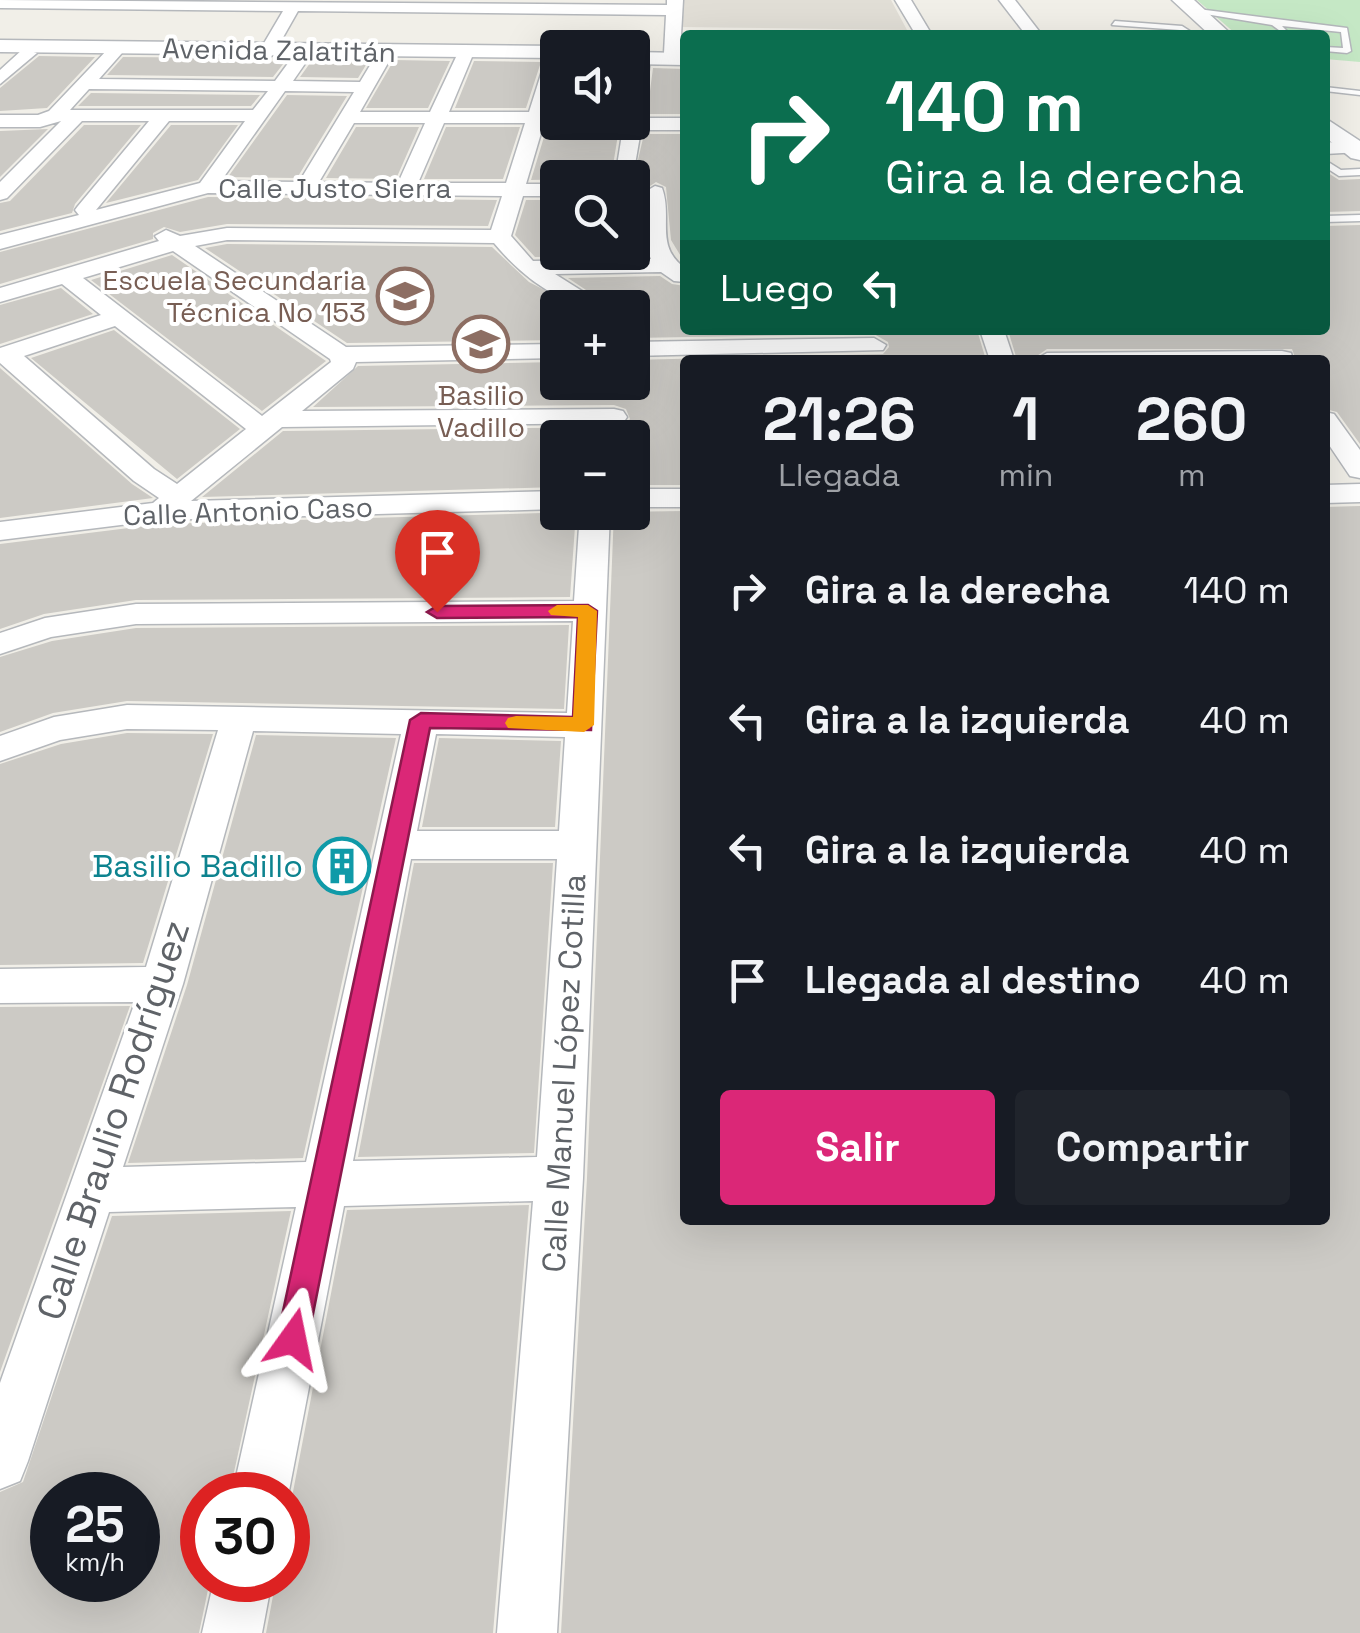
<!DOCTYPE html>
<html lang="es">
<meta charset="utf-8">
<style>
body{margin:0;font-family:"Space Grotesk",sans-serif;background:#20242c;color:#f1f3f6;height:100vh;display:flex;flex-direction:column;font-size:38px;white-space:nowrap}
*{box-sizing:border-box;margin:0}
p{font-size:32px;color:#9ea1a6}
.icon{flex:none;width:55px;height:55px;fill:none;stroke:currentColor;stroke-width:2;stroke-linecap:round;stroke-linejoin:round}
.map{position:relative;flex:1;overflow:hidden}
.drawer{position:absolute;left:680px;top:355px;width:650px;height:870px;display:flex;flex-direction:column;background:#171b24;border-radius:10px;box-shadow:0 10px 40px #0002}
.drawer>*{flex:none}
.guide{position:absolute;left:680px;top:30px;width:650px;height:305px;border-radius:10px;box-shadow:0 10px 40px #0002;background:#0b6e4f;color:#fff;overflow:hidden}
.tools{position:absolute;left:540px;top:30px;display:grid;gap:20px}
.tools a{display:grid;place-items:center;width:110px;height:110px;border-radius:10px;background:#171b24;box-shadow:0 10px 40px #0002;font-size:50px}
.speed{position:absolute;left:30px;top:1472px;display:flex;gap:20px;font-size:50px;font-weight:700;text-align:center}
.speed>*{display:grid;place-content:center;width:130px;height:130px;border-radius:50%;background:#171b24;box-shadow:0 10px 40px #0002;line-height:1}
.speed small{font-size:25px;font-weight:400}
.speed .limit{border:15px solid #d22;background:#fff;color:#111}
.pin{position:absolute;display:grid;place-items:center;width:85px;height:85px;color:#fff;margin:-102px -42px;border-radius:50% 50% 50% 0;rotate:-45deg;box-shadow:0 0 10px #0007}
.pin .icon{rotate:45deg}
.me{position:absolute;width:110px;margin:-55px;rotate:12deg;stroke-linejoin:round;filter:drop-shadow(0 0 8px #0008)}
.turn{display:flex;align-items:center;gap:35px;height:210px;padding:0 40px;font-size:45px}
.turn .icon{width:130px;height:130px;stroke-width:2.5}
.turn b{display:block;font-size:70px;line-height:85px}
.then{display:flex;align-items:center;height:95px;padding:0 40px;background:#0003;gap:20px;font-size:38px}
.eta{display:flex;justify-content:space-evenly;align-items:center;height:170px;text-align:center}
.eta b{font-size:60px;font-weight:700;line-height:70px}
.action{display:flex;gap:20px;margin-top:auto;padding:20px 40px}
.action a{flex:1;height:115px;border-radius:10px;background:#db2777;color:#fff;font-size:40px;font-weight:700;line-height:115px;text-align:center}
.action a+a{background:#20242c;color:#f1f3f6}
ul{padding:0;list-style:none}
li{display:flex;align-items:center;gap:30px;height:130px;padding:0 40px}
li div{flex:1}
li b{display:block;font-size:38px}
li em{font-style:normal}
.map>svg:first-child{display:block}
</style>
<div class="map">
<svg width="1360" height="1633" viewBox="0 0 1360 1633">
<rect width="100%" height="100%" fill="#f1efe8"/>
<path fill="#e1ded6" d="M681 0H891L907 30 680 27Z"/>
<path fill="#c5e8c5" d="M1197 0H1360V62L1325 59V35H1237Z"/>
<path fill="#cccac5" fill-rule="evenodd" d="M39 56 95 57 47 108 0 111V88Z
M123 57 256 58 263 63 287 59 273 77 107 75Z
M313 59 369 60 358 78 300 77Z
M394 60 450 61 428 108H366Z
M474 61 541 62 526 108H455Z
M653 68 685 69V114H647Z
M91 93 260 95 251 106H78Z
M287 95 347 96 297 178 228 177Z
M566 122H620L611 178 531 180 547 127Z
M84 125H141L75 204 72 213 0 231V203L10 201Z
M171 125H238L198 180 106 203Z
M356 127H419L396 179 326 178Z
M446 127H520L503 179H424Z
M48 129 0 177V131Z
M644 134H685V263L671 240 666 187 656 182 641 192 639 240 645 255 535 257 515 235 526 200H558V252H632V186Z
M1325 171 1339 180 1360 179V211L1325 212Z
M208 197 497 200 488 226 227 224 180 232 164 227 153 233V239L0 284V252Z
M1360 225V444L1337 412 1325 409V360H1296L1292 349H1047L1031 360H1017L1008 330H1325V226Z
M227 244 492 247 529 282 579 308H558V340L347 343 205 248Z
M172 255 326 361 262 411 91 280Z
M660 276 672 284 685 286V330H977L986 360H685V485H632V438H558V487L202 497 283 431 623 427 630 419 626 409 614 405 313 407 358 366 558 362V382H632V360L883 354 889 347 888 342 874 334 632 338V308H613L568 278Z
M61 288 93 314 0 344V305Z
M114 330 240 429 177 479 31 358Z
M0 368 132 484 153 498 0 518Z
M1360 506V1633H561L587 1178 614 512 685 511V1220H1325V507Z
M576 512 570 597 136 600 44 614 0 629V544L161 524Z
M569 625 564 709 127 701 53 713 0 732V657L52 641 136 628Z
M127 733 213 734 143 963 0 965V764L61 744Z
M256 735 396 738 303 1158 128 1163 187 985Z
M439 738 561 741 555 827H422Z
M414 863H553L534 1153 358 1157Z
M130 1006 0 1372V1007Z
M529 1205 493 1633H266L276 1580H288V1500L292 1497 347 1210Z
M291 1211 229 1495H202V1580H210L199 1633H0V1492L23 1482 112 1216ZM52 1495H138V1580H52Z"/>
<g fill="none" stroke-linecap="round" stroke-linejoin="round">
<g stroke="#b5b8bc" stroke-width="3">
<path id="service" d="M1190 8 1347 28 1351 51 1347 53 1325 51V47L1343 48 1341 32 1282 26 1287 31 1283 33 1272 25 1193 12Z
M1115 21 1182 26 1196 35H1187L1180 30 1112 25Z
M1325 87 1360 91V95L1325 91Z
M1325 160 1341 170 1360 169V175L1339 176 1325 167Z
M1360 215V221L1325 222V216Z"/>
</g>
<g stroke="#b5b8bc" stroke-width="3">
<path id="minor" d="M0 0 667 5V0H683L680 53 672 58 664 53 666 15 298 11 273 55 265 60 257 55 283 11 0 8Z
M895 0H911L932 35H916Z
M999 0H1015L1042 35H1026Z
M114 48 122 53 99 79 275 81 297 51 303 50 311 55 293 81 360 82 378 52H390L392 56 360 112H430L456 57 464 52 472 57 449 112H529L548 52 550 48H558V75L547 112H558V122H562L544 123 526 184H558V196H523L511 236 533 261 651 259 643 240 645 192 655 186 662 188C673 217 654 246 685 268V282L674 281 661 272 555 274 609 308C562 308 524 279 494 243L227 240 195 246 346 347 558 344V358L356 362 353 369 302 411 614 409 623 411 627 417 623 423 282 427 191 501 558 491V509L161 520 0 540V522L153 503 159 498 134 481 0 363V348L101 315 62 284 0 302V288L159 241 155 236 166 230 180 236 227 228 491 230 502 196 208 193 0 249V235L79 215 75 210 78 206 149 121H82L7 198 0 200V182L61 121 40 127H0V115H38L49 111 108 49ZM89 89 268 91 253 110H70ZM285 91 354 92 299 182 221 181ZM169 121H245L200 183 96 210ZM354 123H425L398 183 319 182ZM444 123H525L506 183H418ZM173 251 330 359 331 362 262 416 83 278ZM115 326 246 429 177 484 154 469 24 356Z
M23 49 37 53 0 84V70Z
M642 54 650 59 643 118H685V130H641L632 182V178H615L624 122H632L634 59Z
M1325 142 1360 144V152L1325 154Z
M980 330H1004L1014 360H990Z
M874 338 886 345 883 350 632 356V342Z
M1282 351 1291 353 1293 360H1035L1047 353Z
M1325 412 1334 414 1360 450V478L1350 476 1325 439Z
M1360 484V502L1325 503V485Z
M632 489H685V507H632Z
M580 512H610L583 1178 557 1633H497L533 1201 344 1206 288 1496 232 1495 296 1207 109 1212 28 1461 20 1481 0 1489V1383L135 1002 0 1003V969L146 967 218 730 127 729 60 740 0 761V736L54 717 127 705 567 713 573 621 136 624 51 637 0 654V633L45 618 136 604 574 601ZM253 731 401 734 306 1162 123 1167 183 984ZM436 734 565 737 559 831H417ZM411 859H557L537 1157 353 1161Z
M214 1580H272L262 1633H202Z"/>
</g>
<g stroke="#b5b8bc" stroke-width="3">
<path id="tertiary" d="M1172 0H1194L1232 35H1210Z
M0 40 558 46 565 48H558V58L0 52Z
M632 52 685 53V65L632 64Z
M1325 118 1360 141V160L1351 158 1325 137Z"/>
</g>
<use href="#service" fill="#fff" fill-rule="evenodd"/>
<use href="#minor" fill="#fff" fill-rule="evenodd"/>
<use href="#tertiary" fill="#fff" fill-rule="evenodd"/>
</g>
<path fill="#db2777" stroke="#8e194d" stroke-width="2.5" d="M588 605 597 611 591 730 430 728 308 1339 304 1350 293 1355 282 1350 277 1339 410 720 421 713 573 717 578 617 437 618 427 612 437 606Z"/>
<path fill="#f59e0b" d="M557 605H588L597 611 594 725 584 732 508 728 505 723 508 718 516 716 573 717 578 617 551 615 548 611Z"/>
<defs>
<g id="school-ring" transform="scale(2.875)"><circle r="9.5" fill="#fff" stroke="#8d6e63" stroke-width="1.5"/><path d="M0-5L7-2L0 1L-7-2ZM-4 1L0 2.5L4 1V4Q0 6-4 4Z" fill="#8d6e63"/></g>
<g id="building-ring" transform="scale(2.875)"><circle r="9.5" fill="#fff" stroke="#0f9aa8" stroke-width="1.5"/><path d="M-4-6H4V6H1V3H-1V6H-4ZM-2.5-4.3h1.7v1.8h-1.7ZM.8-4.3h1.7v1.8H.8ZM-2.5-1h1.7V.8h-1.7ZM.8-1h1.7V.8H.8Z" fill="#0f9aa8"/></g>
</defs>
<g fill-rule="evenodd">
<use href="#school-ring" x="405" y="296"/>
<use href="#school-ring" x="481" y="344"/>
<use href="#building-ring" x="342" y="866"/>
</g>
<g text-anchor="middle" stroke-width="8" stroke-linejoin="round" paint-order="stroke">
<g font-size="28" fill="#5f6368" stroke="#fff">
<text transform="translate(279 50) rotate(1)" y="10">Avenida Zalatitán</text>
<text x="335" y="198">Calle Justo Sierra</text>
<text transform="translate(248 511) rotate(-2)" y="10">Calle Antonio Caso</text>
</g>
<g font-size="28" fill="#785e54" stroke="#fff" text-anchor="end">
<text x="366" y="290">Escuela Secundaria<tspan x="366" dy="32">Técnica No 153</tspan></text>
<text x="481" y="405" text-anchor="middle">Basilio<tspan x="481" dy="32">Vadillo</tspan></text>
</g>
<g font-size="32" fill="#0d838f" stroke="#fff" text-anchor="end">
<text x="303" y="877">Basilio Badillo</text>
</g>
<g font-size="32" fill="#5f6368" stroke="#fff">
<text transform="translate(564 1073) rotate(-87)" y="11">Calle Manuel López Cotilla</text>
</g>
<g font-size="38" fill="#5f6368" stroke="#fff">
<text transform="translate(113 1120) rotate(-72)" y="13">Calle Braulio Rodríguez</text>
</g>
</g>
</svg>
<div class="tools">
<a><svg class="icon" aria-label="sound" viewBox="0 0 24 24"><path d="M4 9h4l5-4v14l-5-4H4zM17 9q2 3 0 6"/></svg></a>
<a><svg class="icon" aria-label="search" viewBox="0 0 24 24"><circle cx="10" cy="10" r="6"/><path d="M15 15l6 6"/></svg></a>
<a>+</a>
<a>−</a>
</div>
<div class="speed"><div>25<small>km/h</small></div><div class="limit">30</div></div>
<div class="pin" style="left:437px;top:612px;background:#d93025"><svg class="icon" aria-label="arrive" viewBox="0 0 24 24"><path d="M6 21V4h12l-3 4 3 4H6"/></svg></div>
<svg class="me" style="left:293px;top:1339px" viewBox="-20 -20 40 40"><path d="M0-17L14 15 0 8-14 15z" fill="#db2777" stroke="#fff" stroke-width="4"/></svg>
<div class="guide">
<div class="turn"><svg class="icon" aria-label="right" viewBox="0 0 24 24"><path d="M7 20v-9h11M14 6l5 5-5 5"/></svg><div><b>140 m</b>Gira a la derecha</div></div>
<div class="then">Luego<svg class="icon" aria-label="left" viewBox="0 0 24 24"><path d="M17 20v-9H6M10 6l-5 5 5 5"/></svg></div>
</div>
<section class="drawer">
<div class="eta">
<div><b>21:26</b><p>Llegada</p></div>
<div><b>1</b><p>min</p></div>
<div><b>260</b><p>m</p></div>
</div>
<ul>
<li><svg class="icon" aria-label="right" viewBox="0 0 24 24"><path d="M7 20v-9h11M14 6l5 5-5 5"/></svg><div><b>Gira a la derecha</b></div><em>140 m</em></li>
<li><svg class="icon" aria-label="left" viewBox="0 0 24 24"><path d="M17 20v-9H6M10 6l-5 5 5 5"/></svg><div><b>Gira a la izquierda</b></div><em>40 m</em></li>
<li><svg class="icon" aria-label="left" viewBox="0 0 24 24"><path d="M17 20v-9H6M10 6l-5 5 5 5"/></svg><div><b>Gira a la izquierda</b></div><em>40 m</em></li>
<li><svg class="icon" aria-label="arrive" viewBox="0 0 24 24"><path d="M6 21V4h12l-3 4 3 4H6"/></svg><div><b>Llegada al destino</b></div><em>40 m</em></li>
</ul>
<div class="action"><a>Salir</a><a>Compartir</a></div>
</section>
</div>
